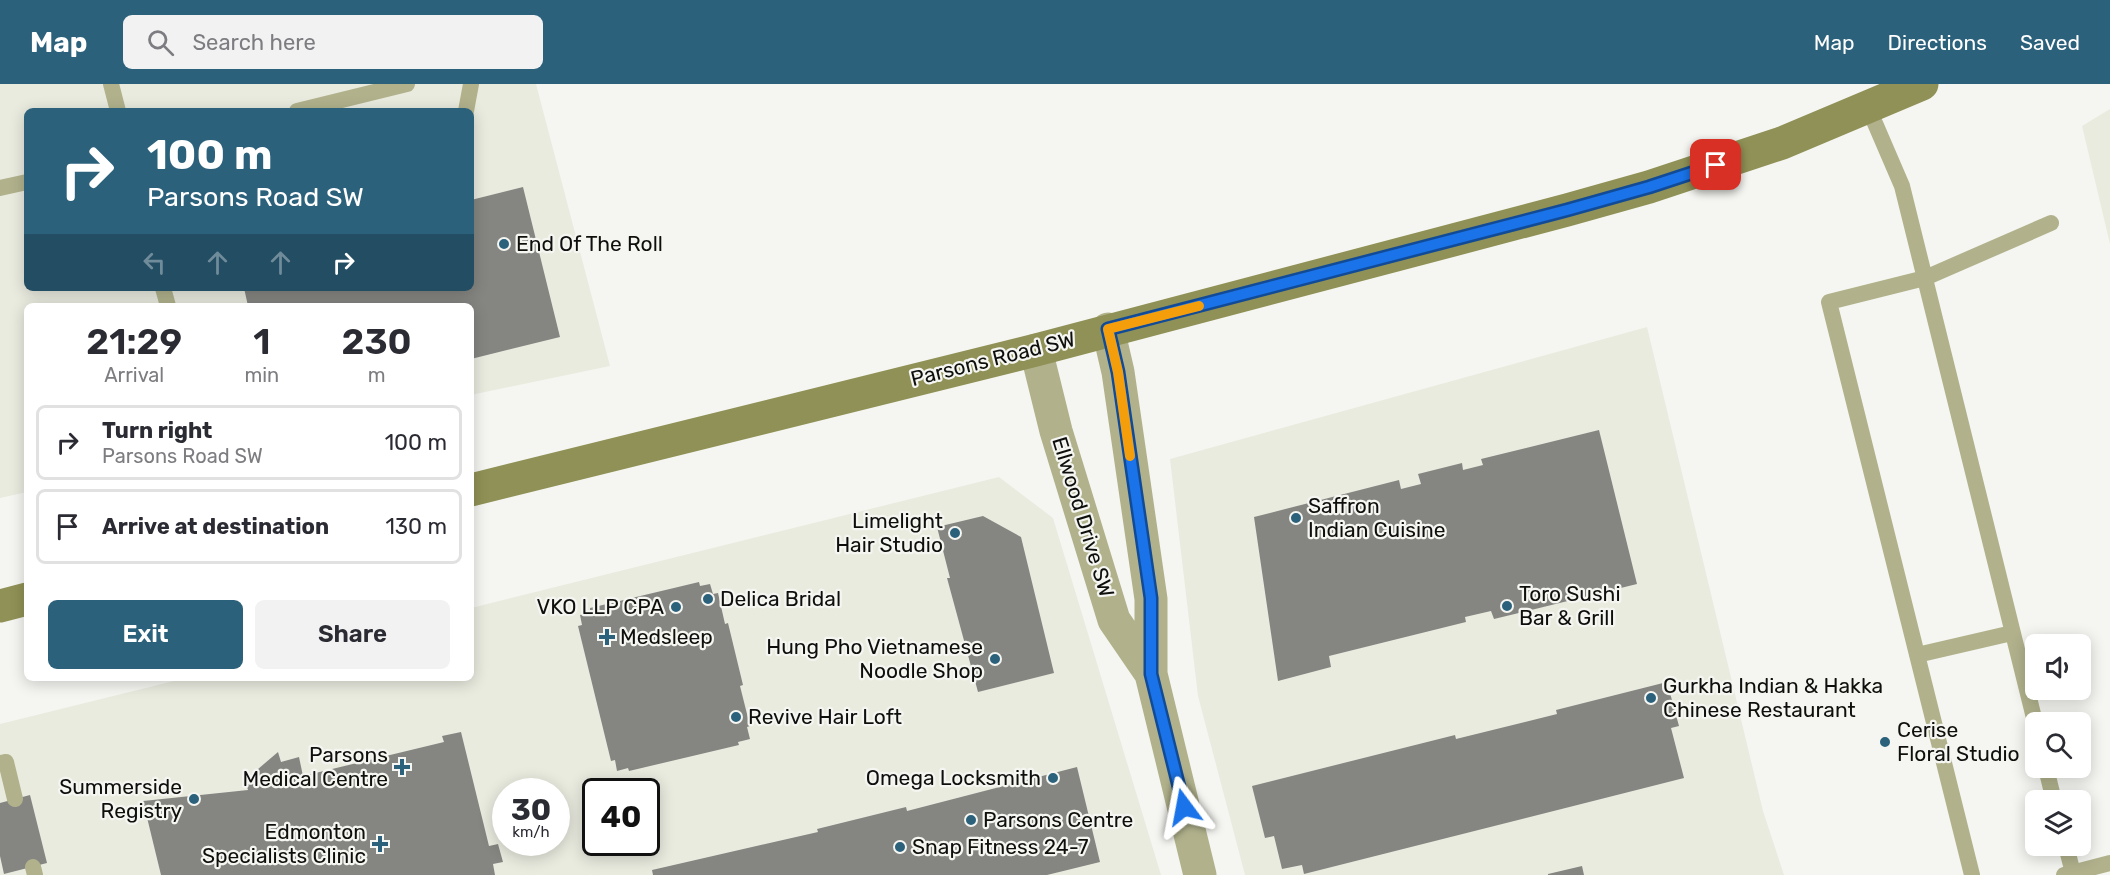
<!DOCTYPE html>
<style>
body{margin:0;font-family:Rubik,sans-serif;background:#f2f2f3;color:#2b2b33;height:100vh;display:flex;flex-direction:column;font-size:22px;white-space:nowrap}
*{box-sizing:border-box;margin:0}
p{font-size:20px;color:#7c7c81}
.icon{flex:none;width:33px;height:33px;fill:none;stroke:currentColor;stroke-width:2;stroke-linecap:round;stroke-linejoin:round}
.map{position:relative;flex:1;overflow:hidden}
.drawer{position:absolute;left:24px;top:219px;width:450px;height:378px;display:flex;flex-direction:column;background:#fff;border-radius:9px;box-shadow:0 3px 15px #0003}
.drawer>*{flex:none}
.hud{position:absolute;left:24px;top:24px;width:450px;height:183px;border-radius:9px;box-shadow:0 3px 15px #0003;background:#2c617c;color:#fff;overflow:hidden}
.buttons{position:absolute;left:2025px;top:550px;display:grid;gap:12px}
.buttons a{display:grid;place-items:center;width:66px;height:66px;border-radius:9px;background:#fff;box-shadow:0 3px 15px #0003;font-size:30px}
.speed{position:absolute;left:492px;top:694px;display:flex;gap:12px;font-size:30px;font-weight:700;text-align:center}
.speed>*{display:grid;place-content:center;width:78px;height:78px;border-radius:50%;background:#fff;box-shadow:0 3px 15px #0003;line-height:1}
.speed small{font-size:15px;font-weight:400}
.speed .limit{border:3px solid #111;border-radius:9px;background:#fff;color:#111}
.pin{position:absolute;display:grid;place-items:center;width:51px;height:51px;color:#fff;margin:-26px;border-radius:12px;box-shadow:0 3px 9px #0006}
.me{position:absolute;width:66px;margin:-33px;rotate:347deg;stroke-linejoin:round;filter:drop-shadow(0 0 4px #0008)}
.turn{display:flex;align-items:center;gap:21px;height:126px;padding:0 24px;font-size:27px}
.turn .icon{width:78px;height:78px;stroke-width:2.5}
.turn b{display:block;font-size:42px;line-height:51px}
.lanes{display:flex;align-items:center;height:57px;padding:0 24px;background:#0003;justify-content:center;gap:30px;direction:ltr}
.lanes .off{opacity:.35}
.eta{display:flex;justify-content:space-evenly;align-items:center;height:102px;text-align:center}
.eta b{font-size:36px;font-weight:600;line-height:42px}
.action{display:flex;gap:12px;margin-top:auto;padding:12px 24px}
.action a{flex:1;height:69px;border-radius:9px;background:#2c617c;color:#fff;font-size:24px;font-weight:600;line-height:69px;text-align:center}
.action a+a{background:#f2f2f3;color:#2b2b33}
ul{padding:0;list-style:none}
li{display:flex;align-items:center;gap:18px;height:75px;margin:0 12px 9px;padding:0 12px;border:3px solid #e1e1e2;border-radius:9px}
li div{flex:1}
li b{display:block;font-size:22px}
li em{font-style:normal}
header{display:flex;align-items:center;gap:36px;box-sizing:border-box;height:84px;padding:0 30px;background:#2c617c;color:#fff}
header strong{font-size:28px}
nav{display:flex;gap:33px;margin-inline-start:auto;font-size:21px}
.search{width:420px;height:54px;background:#f2f2f3;display:flex;align-items:center;gap:15px;box-sizing:border-box;padding:0 21px;border-radius:9px;color:#7c7c81;font-size:22px}
.map>svg:first-child{display:block}
</style>
<header>
<strong>Map</strong>
<div class="search"><svg class="icon" aria-label="search" viewBox="0 0 24 24"><circle cx="10" cy="10" r="6"/><path d="M15 15l6 6"/></svg>Search here</div>
<nav><a>Map</a><a>Directions</a><a>Saved</a></nav>
</header>
<div class="map">
<svg width="2110" height="791" viewBox="0 0 2110 791">
<rect width="100%" height="100%" fill="#f5f6f1"/>
<path fill="#eaebdf" fill-rule="evenodd" d="M0 0H536L610 282 471 311V222H27V408L0 414ZM27 27H471V204H27Z
M2110 25V160L2082 42Z
M1647 243 1763 727 1784 791H1245L1198 612 1170 375Z
M999 393 1053 434 1161 791H0V640L186 594H471V524ZM506 708H556V759H506ZM596 708H646V759H596Z"/>
<path fill="#858682" d="M523 103 560 253 471 275V222H248L244 204H471V116Z
M1599 346 1637 500 1494 535 1491 527 1465 533 1466 538 1329 572 1331 583 1278 597 1254 433 1399 396 1401 405 1421 400 1418 390 1462 379 1463 386 1483 381 1481 375Z
M983 432 1021 453 1054 589 978 608 947 494H950L937 443Z
M699 498 700 502 710 500 713 510 718 509 725 540 728 539 743 601 740 602 750 642 747 643 750 655 738 658 739 661 629 687 628 684 617 687 615 676 611 677 578 542 582 541 580 531 590 528V524Z
M1667 598 1679 642 1671 644 1684 694 1304 790 1302 781 1282 785 1274 752 1265 754 1252 702 1455 651 1456 655 1557 630 1556 626Z
M461 648 489 762 498 760 503 778 493 780 495 791H161L143 717 248 706 244 693 251 691 278 668 281 678 299 673 303 692 444 658 442 652Z
M1077 683 1100 778 1047 791H653L652 786 818 748 817 745 906 723 907 727Z
M30 711 47 779 4 790 0 772V719Z
M1582 782 1584 791H1548V790Z"/>
<g fill="none" stroke-linecap="round" stroke-linejoin="round">
<path stroke="#b1b28c" stroke-width="16" d="M111 0 118 27
M1868 23 1902 102 2036 642
M297 27 407 0
M466 27 471 0
M0 104 27 98
M163 204 168 222
M1917 571 2012 549
M0 679 6 678 15 715
M2046 684 2054 717
M2066 762 2073 789
M33 783 35 791
M1972 791 1829 218 1925 194 2051 139
M2064 791 2110 779"/>
<path stroke="#b1b28c" stroke-width="33" d="M1108 245 1118 288 1151 515V590L1200 791
M1036 266 1056 347 1114 536 1151 590"/>
<path stroke="#909156" stroke-width="33" d="M471 406 1036 266 1567 126 1649 103 1782 59 1922 0
M0 522 27 515"/>
</g>
<g fill="none" stroke-linecap="round" stroke-linejoin="round">
<g stroke="#114b97" stroke-width="15">
<path id="route" d="M1184 723 1151 590V514L1118 288 1108 245 1567 126 1649 103 1716 81"/>
</g>
<use href="#route" stroke="#1a73e8" stroke-width="10"/>
<path stroke="#f59e0b" stroke-width="10" d="M1130 372 1118 288 1108 245 1199 222"/>
</g>
<g fill="#2c617c" stroke="#f5f6f1" stroke-width="2">
<circle cx="504" cy="160" r="6"/>
<circle cx="1296" cy="434" r="6"/>
<circle cx="955" cy="449" r="6"/>
<circle cx="708" cy="515" r="6"/>
<circle cx="1507" cy="522" r="6"/>
<circle cx="676" cy="523" r="6"/>
<path d="M604 544h6v6h6v6h-6v6h-6v-6h-6v-6h6z"/>
<circle cx="995" cy="575" r="6"/>
<circle cx="1651" cy="614" r="6"/>
<circle cx="736" cy="633" r="6"/>
<circle cx="1885" cy="658" r="6"/>
<path d="M399 674h6v6h6v6h-6v6h-6v-6h-6v-6h6z"/>
<circle cx="1053" cy="694" r="6"/>
<circle cx="194" cy="715" r="6"/>
<circle cx="971" cy="736" r="6"/>
<path d="M377 751h6v6h6v6h-6v6h-6v-6h-6v-6h6z"/>
<circle cx="900" cy="763" r="6"/>
</g>
<g text-anchor="middle" stroke-width="4.5" stroke-linejoin="round" paint-order="stroke">
<g font-size="21" fill="#0e0f0d" stroke="#f5f6f1" text-anchor="start">
<text x="516" y="167">End Of The Roll</text>
<text x="1308" y="429">Saffron<tspan x="1308" dy="24">Indian Cuisine</tspan></text>
<text x="943" y="444" text-anchor="end">Limelight<tspan x="943" dy="24">Hair Studio</tspan></text>
<text x="1519" y="517">Toro Sushi<tspan x="1519" dy="24">Bar &amp; Grill</tspan></text>
<text x="720" y="522">Delica Bridal</text>
<text x="664" y="530" text-anchor="end">VKO LLP CPA</text>
<text x="620" y="560">Medsleep</text>
<text x="983" y="570" text-anchor="end">Hung Pho Vietnamese<tspan x="983" dy="24">Noodle Shop</tspan></text>
<text x="1663" y="609">Gurkha Indian &amp; Hakka<tspan x="1663" dy="24">Chinese Restaurant</tspan></text>
<text x="748" y="640">Revive Hair Loft</text>
<text x="1897" y="653">Cerise<tspan x="1897" dy="24">Floral Studio</tspan></text>
<text x="388" y="678" text-anchor="end">Parsons<tspan x="388" dy="24">Medical Centre</tspan></text>
<text x="1041" y="701" text-anchor="end">Omega Locksmith</text>
<text x="182" y="710" text-anchor="end">Summerside<tspan x="182" dy="24">Registry</tspan></text>
<text x="983" y="743">Parsons Centre</text>
<text x="366" y="755" text-anchor="end">Edmonton<tspan x="366" dy="24">Specialists Clinic</tspan></text>
<text x="912" y="770">Snap Fitness 24-7</text>
</g>
<g font-size="21" fill="#0e0f0d" stroke="#f5f6f1">
<text transform="translate(993 275) rotate(-14)" y="7">Parsons Road SW</text>
<text transform="translate(1083 433) rotate(73)" y="7">Ellwood Drive SW</text>
</g>
</g>
</svg>
<div class="buttons">
<a><svg class="icon" aria-label="sound" viewBox="0 0 24 24"><path d="M4 9h4l5-4v14l-5-4H4zM17 9q2 3 0 6"/></svg></a>
<a><svg class="icon" aria-label="search" viewBox="0 0 24 24"><circle cx="10" cy="10" r="6"/><path d="M15 15l6 6"/></svg></a>
<a><svg class="icon" aria-label="layers" viewBox="0 0 24 24"><path d="M12 4l9 5-9 5-9-5zM3 14l9 5 9-5"/></svg></a>
</div>
<div class="speed"><div>30<small>km/h</small></div><div class="limit">40</div></div>
<div class="pin" style="left:1716px;top:81px;background:#d93025"><svg class="icon" aria-label="arrive" viewBox="0 0 24 24"><path d="M6 21V4h12l-3 4 3 4H6"/></svg></div>
<svg class="me" style="left:1184px;top:723px" viewBox="-20 -20 40 40"><path d="M0-17L14 15 0 8-14 15z" fill="#1a73e8" stroke="#fff" stroke-width="4"/></svg>
<div class="hud">
<div class="turn"><svg class="icon" aria-label="right" viewBox="0 0 24 24"><path d="M7 20v-9h11M14 6l5 5-5 5"/></svg><div><b>100 m</b>Parsons Road SW</div></div>
<div class="lanes"><svg class="icon off" aria-label="left" viewBox="0 0 24 24"><path d="M17 20v-9H6M10 6l-5 5 5 5"/></svg><svg class="icon off" aria-label="ahead" viewBox="0 0 24 24"><path d="M12 20V5M6 11l6-6 6 6"/></svg><svg class="icon off" aria-label="ahead" viewBox="0 0 24 24"><path d="M12 20V5M6 11l6-6 6 6"/></svg><svg class="icon" aria-label="right" viewBox="0 0 24 24"><path d="M7 20v-9h11M14 6l5 5-5 5"/></svg></div>
</div>
<section class="drawer">
<div class="eta">
<div><b>21:29</b><p>Arrival</p></div>
<div><b>1</b><p>min</p></div>
<div><b>230</b><p>m</p></div>
</div>
<ul>
<li><svg class="icon" aria-label="right" viewBox="0 0 24 24"><path d="M7 20v-9h11M14 6l5 5-5 5"/></svg><div><b>Turn right</b><p>Parsons Road SW</p></div><em>100 m</em></li>
<li><svg class="icon" aria-label="arrive" viewBox="0 0 24 24"><path d="M6 21V4h12l-3 4 3 4H6"/></svg><div><b>Arrive at destination</b></div><em>130 m</em></li>
</ul>
<div class="action"><a>Exit</a><a>Share</a></div>
</section>
</div>
